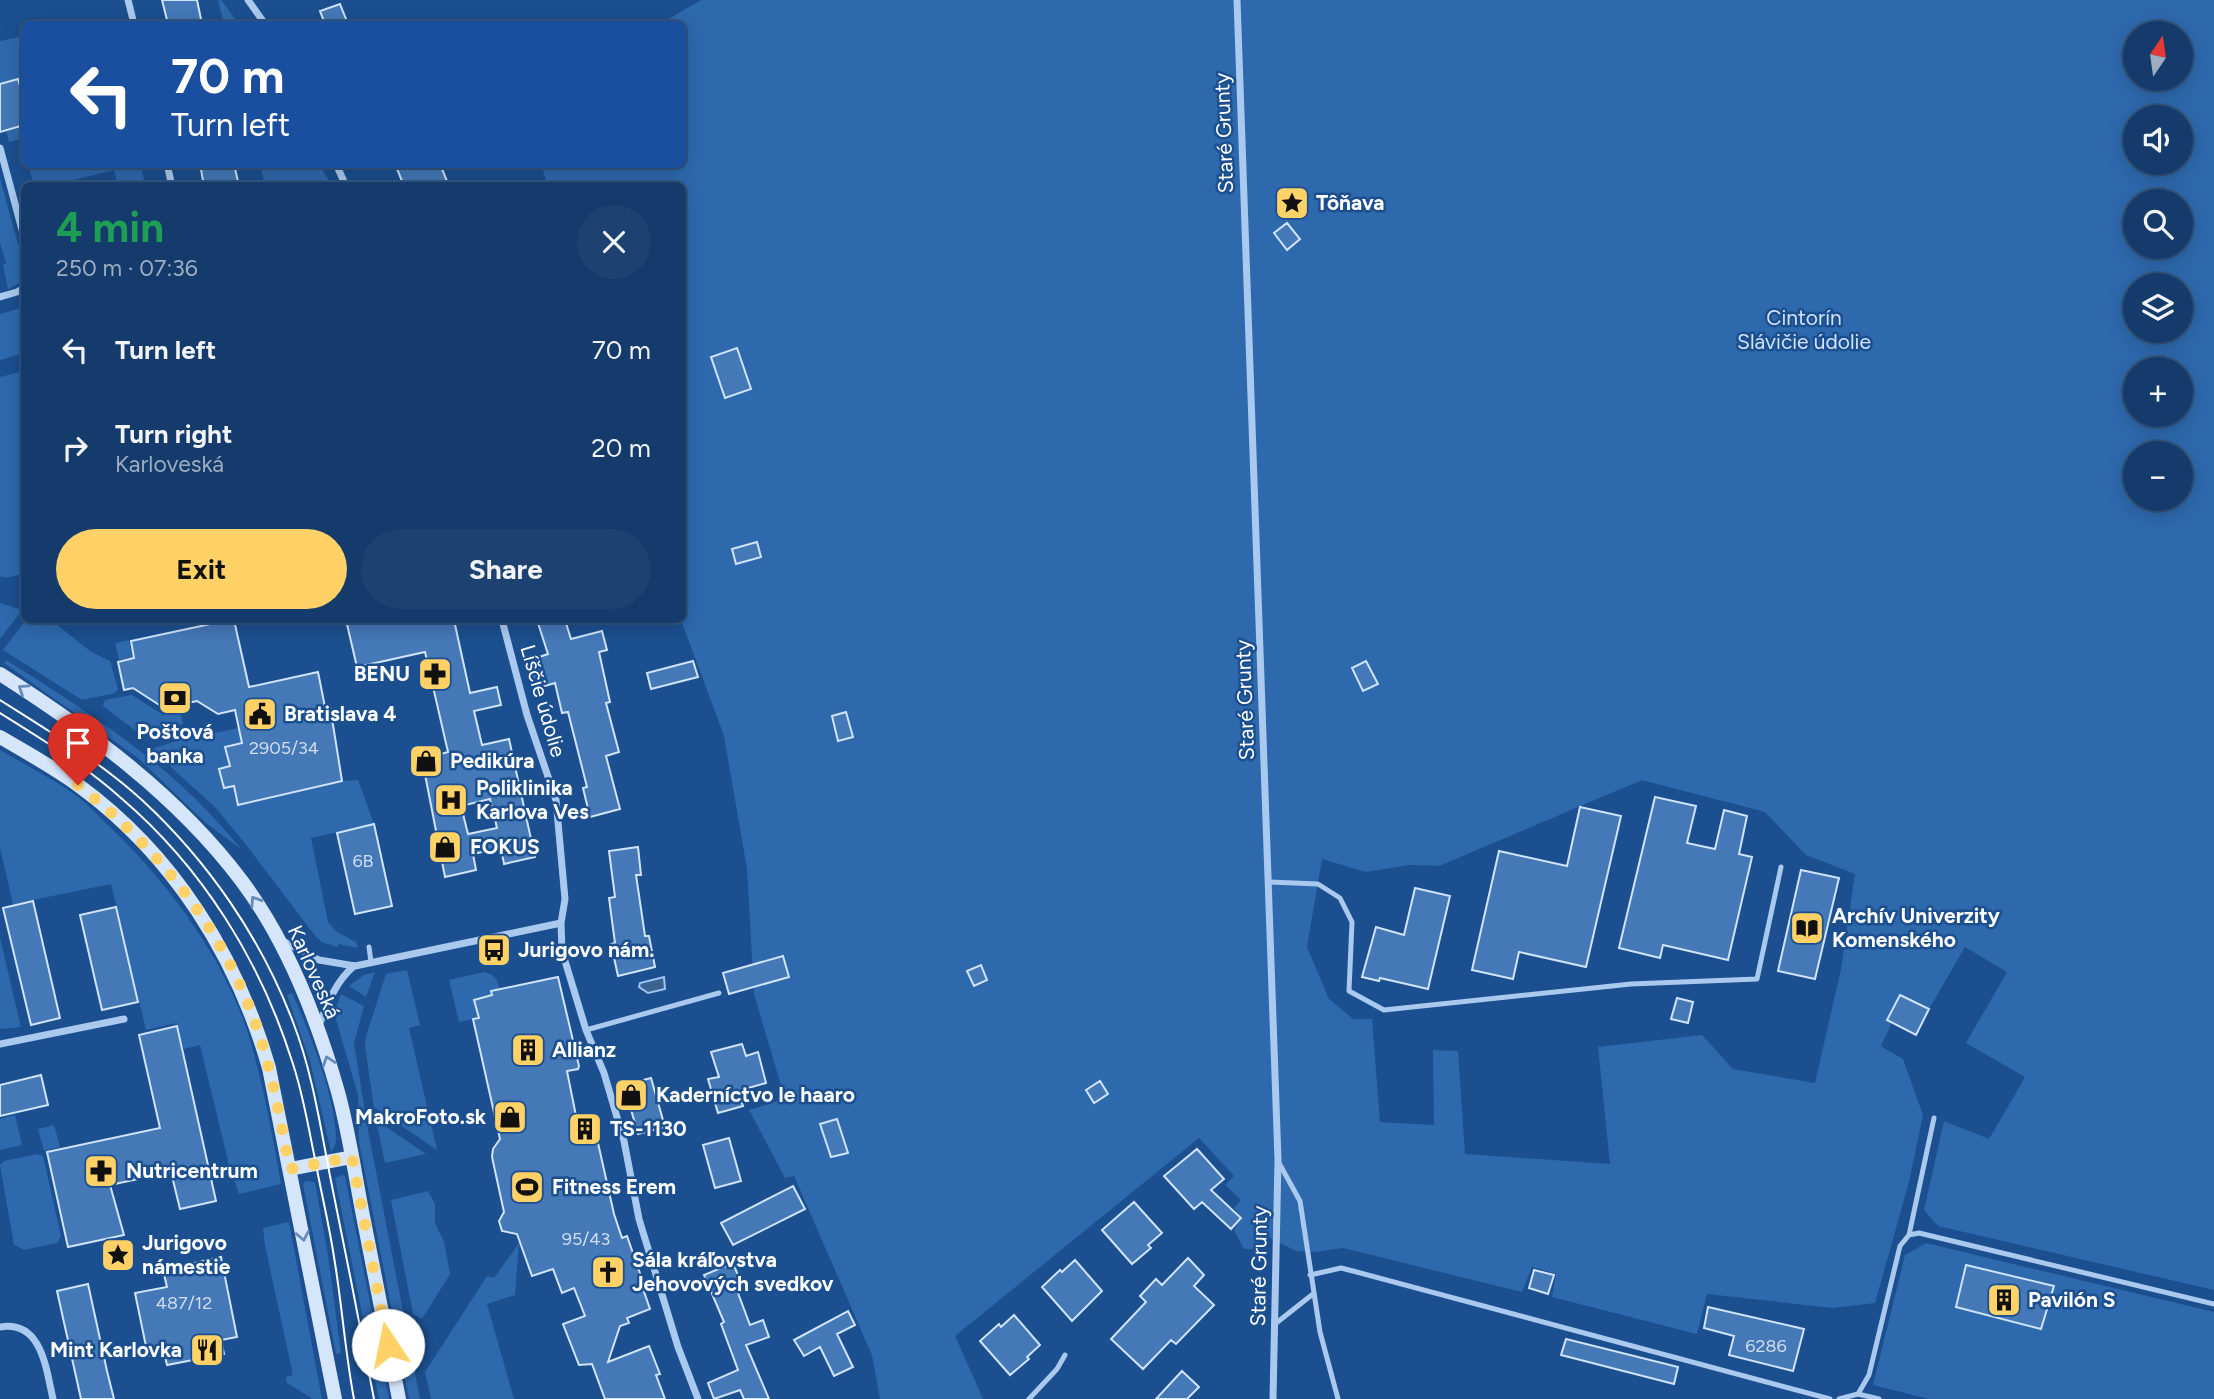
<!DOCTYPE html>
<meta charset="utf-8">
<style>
body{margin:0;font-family:Figtree,sans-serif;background:#1d4271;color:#f1f3f6;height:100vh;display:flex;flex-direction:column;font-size:26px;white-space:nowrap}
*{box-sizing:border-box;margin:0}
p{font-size:23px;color:#9dadc1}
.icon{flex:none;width:38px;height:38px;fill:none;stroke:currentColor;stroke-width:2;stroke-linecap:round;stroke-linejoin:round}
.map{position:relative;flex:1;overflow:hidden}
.details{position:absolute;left:21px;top:182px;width:665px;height:441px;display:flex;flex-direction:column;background:#143b6b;border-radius:10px;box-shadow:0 4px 18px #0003,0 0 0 2px #33557e}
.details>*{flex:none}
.hud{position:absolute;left:21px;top:21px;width:665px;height:147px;border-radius:10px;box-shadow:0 4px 18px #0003,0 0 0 2px #33557e;background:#1a4fa0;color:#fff;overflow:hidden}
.needle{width:46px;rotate:13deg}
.fabs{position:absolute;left:2123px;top:21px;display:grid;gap:14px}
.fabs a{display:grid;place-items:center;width:70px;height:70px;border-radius:50%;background:#143b6b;box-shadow:0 4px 18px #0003,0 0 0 2px #33557e;font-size:35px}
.pin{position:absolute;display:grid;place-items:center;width:60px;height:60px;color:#fff;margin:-72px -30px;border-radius:50% 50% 50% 0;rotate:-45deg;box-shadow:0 0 7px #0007}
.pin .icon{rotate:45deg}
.me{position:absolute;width:77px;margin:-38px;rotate:349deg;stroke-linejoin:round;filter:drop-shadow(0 0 5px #0008)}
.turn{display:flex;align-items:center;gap:24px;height:147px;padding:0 35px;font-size:32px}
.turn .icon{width:91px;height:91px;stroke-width:2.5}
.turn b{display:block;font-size:49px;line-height:60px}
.round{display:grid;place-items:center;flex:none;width:74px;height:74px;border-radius:37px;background:#1d4271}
.overview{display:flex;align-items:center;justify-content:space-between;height:119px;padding:0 35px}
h1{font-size:42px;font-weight:700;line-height:52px;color:#1e9e55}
.action{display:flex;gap:14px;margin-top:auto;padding:14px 35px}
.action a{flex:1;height:80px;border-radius:42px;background:#ffd166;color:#111;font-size:28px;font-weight:700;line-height:80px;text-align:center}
.action a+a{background:#1d4271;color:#f1f3f6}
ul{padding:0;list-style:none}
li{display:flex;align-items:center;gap:21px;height:98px;padding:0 35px}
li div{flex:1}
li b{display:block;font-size:26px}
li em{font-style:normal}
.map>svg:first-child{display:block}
</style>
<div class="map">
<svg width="2214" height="1399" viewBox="0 0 2214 1399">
<rect width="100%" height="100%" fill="#1b4f8f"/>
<path fill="#2e69ad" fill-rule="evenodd" d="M218 0H221L239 24H224Z
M701 0H2214V1290L1938 1226 1924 1210 1944 1121 1989 1139 2025 1077 1966 1043 2007 972 1965 947 1929 1009 1900 995 1887 1019 1892 1022 1881 1046 1903 1059 1923 1115 1909 1182 1875 1303 1833 1308 1707 1294 1697 1334 1552 1297 1556 1274 1532 1267 1522 1292 1343 1248 1315 1252 1296 1251 1264 1235 1255 1249H1244L1234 1230 1242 1218 1234 1208 1241 1200 1225 1185 1234 1176 1199 1138 955 1336 983 1399H880L872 1355 794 1176 785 1178 749 1110 785 1099 754 994 747 869 724 736 681 620 682 186 548 185 541 165 682 164V24H660ZM2135 33H2180V79H2135ZM2135 117H2180V163H2135ZM2135 201H2180V247H2135ZM2135 285H2180V331H2135ZM2135 369H2180V415H2135ZM2135 453H2180V499H2135ZM1642 780 1765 812 1806 855 1855 874 1841 969 1815 1083 1733 1069 1702 1035 1598 1047 1610 1164 1465 1154 1458 1051 1433 1050 1434 1125 1380 1122 1372 1019H1353L1329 999 1307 947 1322 859 1366 872 1410 865 1439 866Z
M24 36V114L21 100 24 99 18 79 0 84V41Z
M24 125V138L9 142 6 130Z
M28 165H141L145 185H118L114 170 53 185H34Z
M260 165H320L331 185H265Z
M0 178 24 266C24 279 20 284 8 289L3 265 6 263 0 243Z
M24 307V353L0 360V314Z
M24 371V572C16 576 9 579 0 576V377Z
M0 603 22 610 0 639Z
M26 620H51L90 651 110 661 118 689 115 693 82 700 3 650Z
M129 640 132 657 119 660 115 643Z
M6 660C95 716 175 767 241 849L207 824 138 758 4 663Z
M132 695 163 715 180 710 183 724 141 735 103 706 105 700Z
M239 728 242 743 225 747 230 766 219 769 224 788 233 786 238 805 342 781 358 780 374 824 311 838 328 922 337 932 356 942 358 948 338 944 337 947 322 942 316 937 247 846 215 807 151 749 183 739Z
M0 750C25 765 54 779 78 797 89 805 99 817 109 826 169 883 228 963 251 1043 264 1089 273 1137 281 1184L239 1194 229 1165 200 1045 184 1049 177 1023 146 1030 111 884 13 904 0 848Z
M0 938 21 1027 0 1029Z
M407 970 420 1025 409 1028 437 1150 374 1107 365 1047 366 1036 386 974Z
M375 972 366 997 349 986 364 975Z
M484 972C495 975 497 979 500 989L492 995 474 1000 479 1018 459 1022 449 980Z
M292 993C309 1030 335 1097 336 1136 337 1143 334 1147 331 1152L310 1061 287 995Z
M341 994 364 1006 354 1043 367 1125 420 1399H409L359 1142 358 1095 335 1016 336 1008Z
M15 1115 22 1145 0 1150V1119Z
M376 1120 426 1154 385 1163Z
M54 1125 60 1147 44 1151 38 1129Z
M37 1154 43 1156 61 1236 57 1243 24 1250 14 1245 0 1165 4 1161Z
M342 1175 345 1176 389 1399H379L335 1178Z
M306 1181 315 1182 328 1255 341 1353 336 1354 303 1184Z
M428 1191 435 1204V1223L444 1242 450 1274 422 1319 413 1314 391 1200Z
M289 1222 322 1399H313L287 1383 286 1377 293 1375 265 1246 263 1228Z
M519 1243 515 1295 487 1304 514 1399H431L425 1372 487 1276 494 1278Z
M1926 1243 2214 1312V1399H1929L1873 1385 1905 1255Z"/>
<path fill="#3c6290" stroke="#9cc4f0" stroke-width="2" d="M664 977 665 989 648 993 639 987 640 983Z"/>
<path fill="#4478b7" stroke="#cfe3fa" stroke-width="2" fill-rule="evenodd" d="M162 0H197L202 24H168Z
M340 4 348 24H325L320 11Z
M18 79 24 100H21L24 114V125L0 132V84Z
M200 164H234L239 186H204Z
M395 164H440L449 186H404Z
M1287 223 1300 239 1287 250 1274 233Z
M737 348 751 389 725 398 711 357Z
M757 542 761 557 736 564 732 549Z
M229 620H234L249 687 318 672 325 707 330 706 342 781 238 805 234 786 224 788 219 769 230 766 225 747 242 743 235 710 218 714 197 701 164 708 133 688 124 690 118 662 134 658 131 641Z
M346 620H454L470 693 497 687 501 705 474 711 482 745 509 739 535 857 504 864 501 848 473 854 476 870 445 877 422 759 448 752 425 652 357 667ZM490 799 497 828 468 834 461 806Z
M537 620H565L571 639 602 631 607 650 599 652 610 702 606 703 619 752 606 756 620 809 590 817 583 788 587 787 568 712 562 713 555 683 535 689 527 661 548 654Z
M693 661 698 677 651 689 647 673Z
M1366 661 1378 684 1363 691 1352 668Z
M846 712 853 737 838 741 832 716Z
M1655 797 1696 806 1687 843 1715 849 1724 810 1747 816 1739 854 1752 857 1728 960 1663 945 1660 958 1619 948Z
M1580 807 1621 816 1586 967 1519 952 1513 979 1472 970 1499 851 1567 866Z
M374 824 392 906 355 914 337 833Z
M638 847 641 875H636L645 936H649L655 967 618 976 611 944 615 943 609 898 615 897 609 851Z
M1801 870 1839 878 1815 979 1778 971Z
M1415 888 1450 896 1428 989 1380 978 1379 981 1362 977 1376 927 1404 935Z
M33 901 60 1018 31 1025 3 908Z
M116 907 138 1002 102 1010 80 915Z
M783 956 789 977 729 994 723 973Z
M981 965 987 980 974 986 967 971Z
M558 977 579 1066 578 1069 567 1071 578 1126 591 1123 593 1135 596 1134 614 1214 622 1238 627 1236 643 1282 641 1283 650 1309 627 1318 629 1323 620 1326 608 1362 649 1346 660 1374 656 1375 665 1399H605L592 1364 579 1365 563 1324 585 1316 574 1288 562 1293 553 1269 532 1276 517 1234 502 1231 499 1221 504 1212 492 1157 493 1149 500 1139 473 1019 479 1018 474 1000 492 995 491 991Z
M1900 995 1929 1009 1916 1035 1887 1020Z
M1677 998 1693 1002 1688 1023 1671 1019Z
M177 1026 216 1201 180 1209 171 1172 110 1185 124 1235 68 1247 47 1152 160 1128 139 1035Z
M742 1044 746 1056 758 1052 766 1083 738 1091 743 1106 718 1113 708 1079 719 1077 711 1052Z
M41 1075 48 1105 0 1116V1085Z
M651 1078 665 1127 638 1134 624 1085Z
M1100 1081 1108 1094 1094 1103 1086 1090Z
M837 1119 848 1153 831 1157 820 1124Z
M729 1138 741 1181 715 1188 703 1145Z
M1197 1149 1224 1179 1211 1190 1241 1218 1231 1229 1202 1202 1194 1209 1164 1176Z
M793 1186 805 1209 733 1245 721 1223Z
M1134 1202 1162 1233 1148 1245 1151 1248 1132 1264 1102 1230Z
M221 1257 237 1337 221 1340 224 1354 167 1365 164 1352 148 1356 135 1293 167 1287 163 1270Z
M1188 1258 1204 1275 1194 1286 1214 1305 1176 1344 1171 1340 1143 1369 1111 1339 1146 1302 1140 1296 1156 1279 1162 1285Z
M1075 1260 1102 1291 1072 1321 1042 1287 1060 1270 1062 1272Z
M733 1263 744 1290 738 1293 750 1325 763 1320 769 1337 746 1345 769 1399H744L740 1390 714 1399 708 1383 738 1370 721 1324 724 1322 704 1275Z
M1966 1265 2054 1286 2041 1329 1956 1307Z
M1534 1270 1554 1275 1548 1294 1529 1288Z
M88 1284 107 1371 114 1399H81L57 1291Z
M1708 1307 1804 1329 1793 1371 1729 1355 1734 1336 1704 1328Z
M848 1311 855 1325 837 1334 853 1367 834 1376 820 1347 804 1356 794 1340Z
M1014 1315 1040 1345 1027 1357 1029 1359 1010 1375 980 1341 999 1324 1001 1327Z
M1566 1339 1678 1367 1674 1384 1561 1355Z
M1182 1371 1199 1387 1187 1399H1156Z"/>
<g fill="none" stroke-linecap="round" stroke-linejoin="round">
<path stroke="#a9c9ee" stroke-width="5" d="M1269 882 1318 884 1340 898 1352 922 1349 991 1384 1010 1631 984 1757 979 1781 867
M369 947 371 962
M586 1030 719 993
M1279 1163 1300 1201 1320 1332 1338 1399
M1909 1235 1934 1118
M1310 1275 1341 1268 1353 1271 1830 1399
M1275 1324 1313 1294
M1858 1394 1879 1399
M1029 1399 1057 1369 1065 1355
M1839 1399 1858 1394 1869 1375 1900 1246 1909 1235 1919 1233 2214 1304"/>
<path stroke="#a9c9ee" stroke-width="7" d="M128 0 134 24
M248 0 265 24
M1237 0 1278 1160 1273 1399
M0 148 24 237
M167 164 172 186
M336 164 346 186
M0 297 17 292 24 288
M502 620 527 715 556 800 565 899 561 923 562 951 586 1030 604 1073 624 1141 639 1219 678 1347 698 1399
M281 940 319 960 355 966 561 923
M318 1028C327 1005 335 982 354 966
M0 1044 124 1019
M0 1327C42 1320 46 1369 53 1399"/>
<path stroke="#d6e6fa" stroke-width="14" d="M0 674C89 731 177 795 241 880 287 941 317 1018 338 1092 349 1132 355 1175 363 1216 375 1277 387 1338 399 1399
M0 737C26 752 53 767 78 785 173 854 237 956 269 1068L335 1399
M290 1169 352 1157"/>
<path stroke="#fff" stroke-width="2" d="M0 700C49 731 99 761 142 800 208 861 261 938 293 1022 312 1071 320 1124 330 1176 345 1250 360 1325 374 1399
M0 713C42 739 84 765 121 798 202 867 260 960 292 1061 303 1093 308 1126 315 1159 321 1192 329 1224 334 1257 342 1304 345 1352 354 1399"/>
</g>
<defs><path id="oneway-chevron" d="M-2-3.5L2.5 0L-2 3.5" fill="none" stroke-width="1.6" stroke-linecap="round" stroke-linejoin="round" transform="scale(1.75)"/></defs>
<g stroke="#668bba">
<use href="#oneway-chevron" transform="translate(23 689) rotate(-146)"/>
<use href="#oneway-chevron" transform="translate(255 901) rotate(-123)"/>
<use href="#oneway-chevron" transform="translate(328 1061) rotate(-108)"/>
<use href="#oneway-chevron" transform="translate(303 1236) rotate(79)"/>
</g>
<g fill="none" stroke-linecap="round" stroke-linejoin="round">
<path stroke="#ffd166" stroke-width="12" stroke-dasharray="0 21.6" d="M78 785C163 852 228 935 261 1040 274 1082 281 1126 290 1169L352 1157 388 1345"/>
</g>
<defs>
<g id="sight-square" transform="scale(1.75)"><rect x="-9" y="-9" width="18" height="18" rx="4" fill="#ffd166" stroke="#1b4f8f"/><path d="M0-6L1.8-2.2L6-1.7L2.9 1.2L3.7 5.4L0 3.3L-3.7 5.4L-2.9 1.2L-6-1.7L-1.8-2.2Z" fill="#111"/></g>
<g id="pharmacy-square" transform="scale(1.75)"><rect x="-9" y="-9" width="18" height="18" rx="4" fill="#ffd166" stroke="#1b4f8f"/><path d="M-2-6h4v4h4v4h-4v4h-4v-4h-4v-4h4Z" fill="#111"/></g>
<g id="bank-square" transform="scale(1.75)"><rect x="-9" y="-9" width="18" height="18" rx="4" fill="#ffd166" stroke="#1b4f8f"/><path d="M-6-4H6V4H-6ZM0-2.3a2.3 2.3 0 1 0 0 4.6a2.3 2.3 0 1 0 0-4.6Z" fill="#111"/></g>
<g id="civic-square" transform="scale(1.75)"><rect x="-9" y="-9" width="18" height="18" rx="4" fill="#ffd166" stroke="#1b4f8f"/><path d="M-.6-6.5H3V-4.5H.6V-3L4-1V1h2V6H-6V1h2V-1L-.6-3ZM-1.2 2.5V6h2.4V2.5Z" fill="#111"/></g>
<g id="shop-square" transform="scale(1.75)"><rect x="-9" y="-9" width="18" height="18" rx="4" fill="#ffd166" stroke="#1b4f8f"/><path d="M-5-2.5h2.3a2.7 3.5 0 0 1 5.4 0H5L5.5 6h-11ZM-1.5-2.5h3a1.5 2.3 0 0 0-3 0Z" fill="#111"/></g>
<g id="hospital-square" transform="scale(1.75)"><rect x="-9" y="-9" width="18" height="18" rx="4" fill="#ffd166" stroke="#1b4f8f"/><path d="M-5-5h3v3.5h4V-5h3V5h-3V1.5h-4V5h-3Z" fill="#111"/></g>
<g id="library-square" transform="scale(1.75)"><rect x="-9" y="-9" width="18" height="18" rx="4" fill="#ffd166" stroke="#1b4f8f"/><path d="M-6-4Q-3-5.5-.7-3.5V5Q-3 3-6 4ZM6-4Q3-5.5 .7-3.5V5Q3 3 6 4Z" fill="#111"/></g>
<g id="bus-square" transform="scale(1.75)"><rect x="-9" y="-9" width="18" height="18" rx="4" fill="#ffd166" stroke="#1b4f8f"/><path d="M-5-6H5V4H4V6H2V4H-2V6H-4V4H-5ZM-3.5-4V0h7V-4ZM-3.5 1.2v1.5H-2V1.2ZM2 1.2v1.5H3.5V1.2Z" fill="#111"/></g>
<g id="building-square" transform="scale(1.75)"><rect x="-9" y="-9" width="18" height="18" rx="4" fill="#ffd166" stroke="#1b4f8f"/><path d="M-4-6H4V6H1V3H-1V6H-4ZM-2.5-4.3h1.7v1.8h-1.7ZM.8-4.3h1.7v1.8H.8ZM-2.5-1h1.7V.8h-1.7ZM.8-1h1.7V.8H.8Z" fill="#111"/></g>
<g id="stadium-square" transform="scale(1.75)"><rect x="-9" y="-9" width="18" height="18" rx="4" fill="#ffd166" stroke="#1b4f8f"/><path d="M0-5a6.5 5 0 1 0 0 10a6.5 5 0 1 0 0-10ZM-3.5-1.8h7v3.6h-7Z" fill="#111"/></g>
<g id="church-square" transform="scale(1.75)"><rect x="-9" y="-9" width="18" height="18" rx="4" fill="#ffd166" stroke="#1b4f8f"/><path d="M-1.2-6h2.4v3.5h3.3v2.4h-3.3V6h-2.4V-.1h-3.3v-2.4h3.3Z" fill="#111"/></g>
<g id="restaurant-square" transform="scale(1.75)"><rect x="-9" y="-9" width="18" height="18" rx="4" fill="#ffd166" stroke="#1b4f8f"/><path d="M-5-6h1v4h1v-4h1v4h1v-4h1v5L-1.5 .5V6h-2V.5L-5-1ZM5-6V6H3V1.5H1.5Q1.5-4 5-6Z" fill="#111"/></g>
</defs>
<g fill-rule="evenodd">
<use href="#sight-square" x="1292" y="203"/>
<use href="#pharmacy-square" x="435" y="674"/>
<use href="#bank-square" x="175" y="698"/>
<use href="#civic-square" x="260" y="714"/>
<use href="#shop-square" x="426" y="761"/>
<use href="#hospital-square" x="451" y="800"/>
<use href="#shop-square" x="445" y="847"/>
<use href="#library-square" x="1807" y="928"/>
<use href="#bus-square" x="494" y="950"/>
<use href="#building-square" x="528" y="1050"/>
<use href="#shop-square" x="631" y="1095"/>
<use href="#shop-square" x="510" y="1117"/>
<use href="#building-square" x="585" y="1129"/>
<use href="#pharmacy-square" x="101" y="1171"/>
<use href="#stadium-square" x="527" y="1187"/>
<use href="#sight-square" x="118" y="1255"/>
<use href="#church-square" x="608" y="1272"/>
<use href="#building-square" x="2004" y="1300"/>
<use href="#restaurant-square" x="207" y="1350"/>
</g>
<g text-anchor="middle" stroke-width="5" stroke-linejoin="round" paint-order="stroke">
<g font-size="18" fill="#d0dded">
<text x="284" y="754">2905/34</text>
<text x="363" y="867">6B</text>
<text x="586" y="1245">95/43</text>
<text x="184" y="1309">487/12</text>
<text x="1766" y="1352">6286</text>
</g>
<g font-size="21" fill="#fff" stroke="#1b4f8f">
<text transform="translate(1224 133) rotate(-92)" y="7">Staré Grunty</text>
<text transform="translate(1245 700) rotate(-92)" y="7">Staré Grunty</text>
<text transform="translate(543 701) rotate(74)" y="7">Líščie údolie</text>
<text transform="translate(314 972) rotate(66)" y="7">Karloveská</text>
<text transform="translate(1259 1266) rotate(-89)" y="7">Staré Grunty</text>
</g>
<g font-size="21" font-weight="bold" fill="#fff" stroke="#1b4f8f" text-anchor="start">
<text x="1316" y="210">Tôňava</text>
<text x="410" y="681" text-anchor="end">BENU</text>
<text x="284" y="721">Bratislava 4</text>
<text x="175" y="739" text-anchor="middle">Poštová<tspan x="175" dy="24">banka</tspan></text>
<text x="450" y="768">Pedikúra</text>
<text x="476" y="795">Poliklinika<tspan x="476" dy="24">Karlova Ves</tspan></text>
<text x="470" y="854">FOKUS</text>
<text x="1832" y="923">Archív Univerzity<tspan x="1832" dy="24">Komenského</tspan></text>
<text x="518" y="957">Jurigovo nám.</text>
<text x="552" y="1057">Allianz</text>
<text x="656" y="1102">Kaderníctvo le haaro</text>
<text x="486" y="1124" text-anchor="end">MakroFoto.sk</text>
<text x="610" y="1136">TS-1130</text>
<text x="126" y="1178">Nutricentrum</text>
<text x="552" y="1194">Fitness Erem</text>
<text x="142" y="1250">Jurigovo<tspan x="142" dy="24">námestie</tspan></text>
<text x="632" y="1267">Sála kráľovstva<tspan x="632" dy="24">Jehovových svedkov</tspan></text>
<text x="2028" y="1307">Pavilón S</text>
<text x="182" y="1357" text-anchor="end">Mint Karlovka</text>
</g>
<g font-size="21" fill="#cfe3fa" stroke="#1b4f8f">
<text x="1804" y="325">Cintorín<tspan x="1804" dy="24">Slávičie údolie</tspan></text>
</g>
</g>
</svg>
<div class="fabs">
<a><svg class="needle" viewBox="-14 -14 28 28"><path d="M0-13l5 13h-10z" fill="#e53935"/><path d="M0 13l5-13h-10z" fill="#9dadc1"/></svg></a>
<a><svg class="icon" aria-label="sound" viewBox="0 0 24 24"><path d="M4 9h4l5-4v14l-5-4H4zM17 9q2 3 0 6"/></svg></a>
<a><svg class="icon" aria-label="search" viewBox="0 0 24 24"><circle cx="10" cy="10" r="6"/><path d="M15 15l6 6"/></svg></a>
<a><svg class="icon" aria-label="layers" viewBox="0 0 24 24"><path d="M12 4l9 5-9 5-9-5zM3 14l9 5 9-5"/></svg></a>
<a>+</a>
<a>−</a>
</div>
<div class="pin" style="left:78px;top:785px;background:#d93025"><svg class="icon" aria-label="arrive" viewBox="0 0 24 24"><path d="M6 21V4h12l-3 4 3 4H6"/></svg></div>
<svg class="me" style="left:388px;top:1345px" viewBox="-20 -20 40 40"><circle r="19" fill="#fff"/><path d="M0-13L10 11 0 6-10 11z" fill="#ffd166"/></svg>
<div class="hud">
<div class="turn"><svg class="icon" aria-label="left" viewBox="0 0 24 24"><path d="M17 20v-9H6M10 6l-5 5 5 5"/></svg><div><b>70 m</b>Turn left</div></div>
</div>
<section class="details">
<div class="overview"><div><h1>4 min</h1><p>250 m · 07:36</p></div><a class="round"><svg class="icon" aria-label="close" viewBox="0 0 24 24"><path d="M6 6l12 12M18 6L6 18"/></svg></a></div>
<ul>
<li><svg class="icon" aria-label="left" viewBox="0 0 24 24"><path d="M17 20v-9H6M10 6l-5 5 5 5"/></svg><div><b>Turn left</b></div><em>70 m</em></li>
<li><svg class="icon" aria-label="right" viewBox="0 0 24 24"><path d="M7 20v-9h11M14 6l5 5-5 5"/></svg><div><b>Turn right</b><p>Karloveská</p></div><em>20 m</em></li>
</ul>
<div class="action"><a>Exit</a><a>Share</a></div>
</section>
</div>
